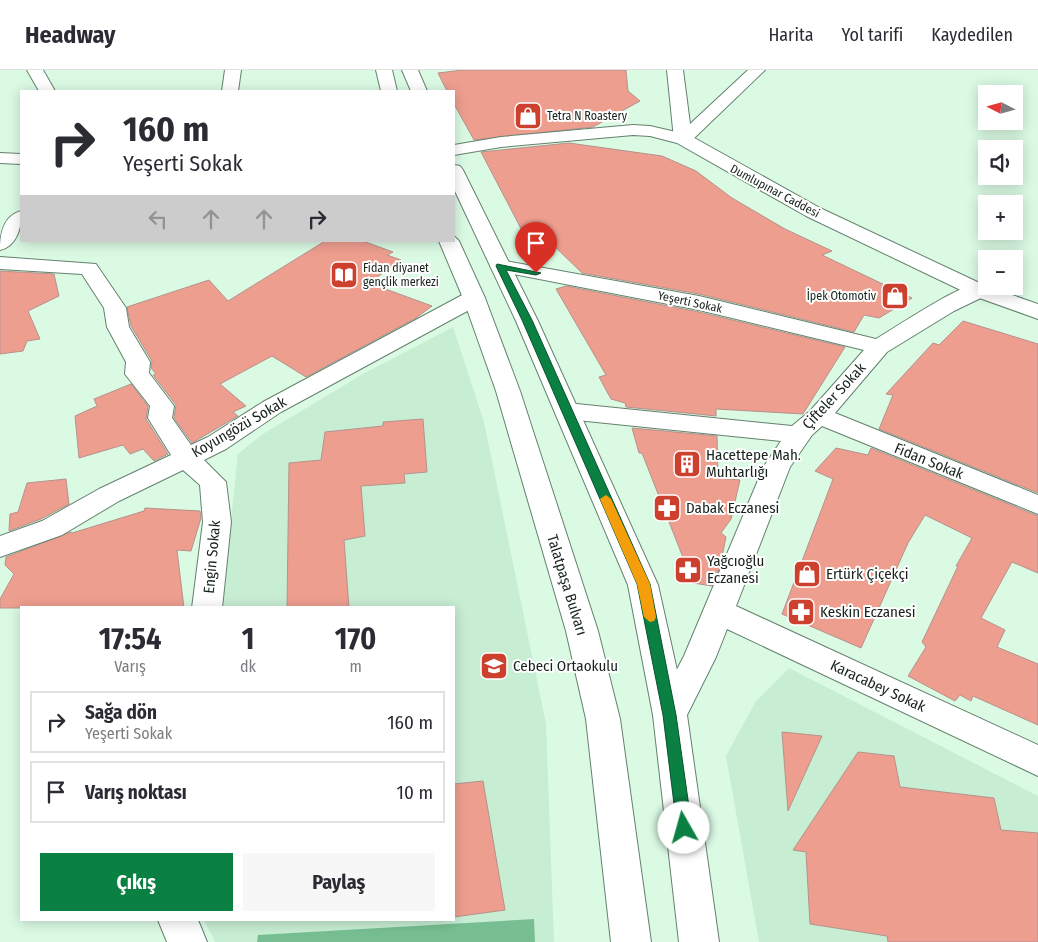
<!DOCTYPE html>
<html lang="tr">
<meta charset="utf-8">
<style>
body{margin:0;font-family:"Fira Sans Condensed",sans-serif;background:#f7f7f7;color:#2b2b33;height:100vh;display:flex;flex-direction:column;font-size:19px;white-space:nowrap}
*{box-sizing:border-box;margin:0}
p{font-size:16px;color:#7c7c81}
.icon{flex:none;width:28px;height:28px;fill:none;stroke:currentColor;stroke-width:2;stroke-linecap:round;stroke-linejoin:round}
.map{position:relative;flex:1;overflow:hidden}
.drawer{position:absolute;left:20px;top:536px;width:435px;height:315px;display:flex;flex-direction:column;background:#fff;border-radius:0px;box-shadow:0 2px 12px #0003}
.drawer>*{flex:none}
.top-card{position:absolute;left:20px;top:20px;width:435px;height:152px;border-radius:0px;box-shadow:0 2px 12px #0003;background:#fff;color:#2b2b33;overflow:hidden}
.needle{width:32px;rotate:276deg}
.controls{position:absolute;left:978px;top:15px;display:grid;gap:10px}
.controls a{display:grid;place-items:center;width:45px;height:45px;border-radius:0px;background:#fff;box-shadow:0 2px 12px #0003;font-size:25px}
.pin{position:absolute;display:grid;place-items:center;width:42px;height:42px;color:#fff;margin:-51px -21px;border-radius:50% 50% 50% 0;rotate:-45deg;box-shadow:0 0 5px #0007}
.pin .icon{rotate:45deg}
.me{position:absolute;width:55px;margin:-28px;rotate:353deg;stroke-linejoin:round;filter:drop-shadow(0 0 4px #0008)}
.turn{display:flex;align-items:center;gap:18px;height:105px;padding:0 20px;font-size:22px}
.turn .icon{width:65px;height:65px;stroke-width:2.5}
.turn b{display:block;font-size:35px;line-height:42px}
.lanes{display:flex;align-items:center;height:48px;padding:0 20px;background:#0003;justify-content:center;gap:25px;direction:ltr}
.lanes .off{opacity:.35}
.eta{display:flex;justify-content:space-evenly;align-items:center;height:85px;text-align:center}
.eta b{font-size:30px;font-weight:700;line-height:35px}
.primary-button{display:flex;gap:10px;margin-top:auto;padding:10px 20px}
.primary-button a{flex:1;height:58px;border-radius:0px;background:#0b8043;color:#fff;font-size:20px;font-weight:700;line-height:58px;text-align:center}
.primary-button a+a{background:#f7f7f7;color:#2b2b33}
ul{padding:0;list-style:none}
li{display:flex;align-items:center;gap:15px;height:62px;margin:0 10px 8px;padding:0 10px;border:2px solid #e1e1e2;border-radius:0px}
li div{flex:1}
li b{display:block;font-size:19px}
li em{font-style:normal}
header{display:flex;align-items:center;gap:30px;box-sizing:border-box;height:70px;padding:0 25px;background:#fff;border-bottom:1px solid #e1e1e2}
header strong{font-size:24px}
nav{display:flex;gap:28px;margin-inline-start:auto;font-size:18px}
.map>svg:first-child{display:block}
</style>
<header>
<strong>Headway</strong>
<nav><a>Harita</a><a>Yol tarifi</a><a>Kaydedilen</a></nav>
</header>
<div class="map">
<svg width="1038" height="872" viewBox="0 0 1038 872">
<rect width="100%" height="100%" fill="#dafae4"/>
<path fill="#c7edd3" d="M453 257 484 352 546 654 554 872H215L204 850H454V538L222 537 238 384 263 364 363 304Z
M789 598 1038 726V872H759L726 686 756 631Z"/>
<path fill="#77bf92" d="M534 849 535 872H257L258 865Z"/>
<path fill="#ed9e8f" stroke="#b5928b" d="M463 0H626L628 21 640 31 593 57 474 70 454 34V21H447L438 3Z
M569 73 662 86 696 101 732 128 785 159 832 181 822 185 912 228 879 248 864 245 854 262 699 224 582 203 548 170 528 172 481 82Z
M325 171H363L393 182 387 185 401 190 369 213 432 236 416 248 306 307 272 286 220 314 246 336 233 342 238 346 192 373 174 348 176 335 153 305 156 304 151 298 152 291 131 256 127 237 209 210 228 231Z
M0 201 54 204 59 226 28 241 40 269 27 271 23 281 0 284Z
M566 216 699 242 845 277 803 344 716 339V346L626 337 625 333 611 329 599 307 606 305 556 219Z
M963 251 1038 274V423L879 359 893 325 886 324 933 273 939 275Z
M131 314 148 336 146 349 168 384 154 391 143 379 130 384 123 375 79 388 75 346 97 336 94 329Z
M423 349 427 402 404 404 405 413 361 416 365 466 344 470 349 538H287L289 393 321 390 325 362 383 356V352Z
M632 358 717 366 718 408 740 410 731 449 721 463 726 467 720 497 712 516 693 513 642 383H639Z
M836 378 868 385 871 378 1038 446V503L1012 492 981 548 1005 560 997 577 1038 594V655L973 626 971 631 960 625 955 631 908 606 926 577 922 572 958 496H956L972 468 925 445 908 473 861 578 782 544 833 409 815 401Z
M66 409 69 434 41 449 9 461 10 444 18 442 27 413Z
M145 438 200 441 201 448 191 481 177 480 184 538H0V529L14 504 5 495 6 487 71 462 72 463 144 441Z
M782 662 822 666 788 741Z
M858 682 894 686 900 717 994 728 1001 760 1038 763V872H888L887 866 810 854 806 782 793 780Z
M483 711 505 840 454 847V714Z"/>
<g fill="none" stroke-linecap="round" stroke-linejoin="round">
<g stroke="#64816d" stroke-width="2">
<path id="minor" d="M27 0H43L55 21H39Z
M225 0H241L238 21H222Z
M667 0H683L690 54 748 0H765L689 73H677L674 69Z
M21 141C22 157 17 176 0 180 0 164 3 146 21 141Z
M0 187 96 194 126 238 129 257 150 292 149 303 174 336 172 348 191 375 208 367 263 332 466 223 474 222 482 223 485 228 482 233 281 342 226 379 204 390 226 412 231 452 222 538H192L203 452 200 415 183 400 119 431 62 465 0 487V466L42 451 99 419 171 385 148 348 150 336 125 304 126 292 107 257 104 238 82 204 0 199Z
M500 190 699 226 876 269C898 256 955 217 977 214 983 213 987 215 990 220L987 225 954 241 887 282 835 343 1038 425V444L822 356 812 365 790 397 736 536 1038 675V706L727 559 716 587 682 655 670 659 658 655 653 645 684 586 764 396 781 371 567 349 558 346 555 341 558 336 567 333 792 356 810 341 864 280 699 240 493 200 490 196 493 192Z
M158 850H198L207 872H167Z"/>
</g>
<g stroke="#64816d" stroke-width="2">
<path id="major" d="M376 0H392L397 21H381Z
M402 0H418L427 21H411Z
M633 55 650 56 689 65 820 138 986 216 1038 234V249L971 225 806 146 677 73 650 66 633 65 501 77 454 85V75L501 67Z
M0 83 21 84V94L0 93Z
M454 95 460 96 463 100 538 251 658 515 687 645 719 872H679L653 645 628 515 516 251 454 119Z
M454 166 459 171 485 228 520 321 598 561 620 649 651 872H611L586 649 566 561 496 321 463 228 439 171H454Z"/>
</g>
<use href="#minor" fill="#fff" fill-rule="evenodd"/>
<use href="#major" fill="#fff" fill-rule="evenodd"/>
</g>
<path fill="#0b8043" stroke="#07532c" d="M497 194 541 203 536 205 506 200 532 250 650 514 676 645 692 758 689 763 684 765 679 763 677 758 663 645 637 514 522 250 496 196Z"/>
<path fill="#f59e0b" d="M606 425 611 429 650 514 656 547 654 551 650 552 644 547 637 514 600 429Z"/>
<defs>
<g id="shop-square" transform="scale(1.4375)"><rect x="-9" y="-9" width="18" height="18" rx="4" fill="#cc402d" stroke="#fff"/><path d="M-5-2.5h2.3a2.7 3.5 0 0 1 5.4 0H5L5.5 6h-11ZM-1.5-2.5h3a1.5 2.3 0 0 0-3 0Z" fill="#fff"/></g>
<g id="library-square" transform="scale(1.4375)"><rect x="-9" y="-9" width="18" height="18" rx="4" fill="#cc402d" stroke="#fff"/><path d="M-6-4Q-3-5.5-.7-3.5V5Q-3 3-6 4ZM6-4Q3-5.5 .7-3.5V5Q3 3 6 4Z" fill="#fff"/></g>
<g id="building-square" transform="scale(1.4375)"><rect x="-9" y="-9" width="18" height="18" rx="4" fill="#cc402d" stroke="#fff"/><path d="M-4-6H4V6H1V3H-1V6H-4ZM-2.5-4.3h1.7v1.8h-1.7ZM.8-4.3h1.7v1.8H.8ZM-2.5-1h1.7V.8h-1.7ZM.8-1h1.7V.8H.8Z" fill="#fff"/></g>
<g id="pharmacy-square" transform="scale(1.4375)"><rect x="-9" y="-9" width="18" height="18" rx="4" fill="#cc402d" stroke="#fff"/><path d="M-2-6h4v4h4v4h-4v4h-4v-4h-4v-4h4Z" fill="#fff"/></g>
<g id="school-square" transform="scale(1.4375)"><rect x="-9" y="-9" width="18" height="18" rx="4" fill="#cc402d" stroke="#fff"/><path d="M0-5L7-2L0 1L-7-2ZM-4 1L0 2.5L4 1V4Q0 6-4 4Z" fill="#fff"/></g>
</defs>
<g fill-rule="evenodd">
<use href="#shop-square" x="528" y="46"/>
<use href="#library-square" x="344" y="205"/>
<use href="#shop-square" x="895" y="226"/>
<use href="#building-square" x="687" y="394"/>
<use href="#pharmacy-square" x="667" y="438"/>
<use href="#pharmacy-square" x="688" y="500"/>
<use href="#shop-square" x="807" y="504"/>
<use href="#pharmacy-square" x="801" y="542"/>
<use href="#school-square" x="494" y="596"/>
</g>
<g text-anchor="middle" stroke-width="4" stroke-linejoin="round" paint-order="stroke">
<g font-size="12" fill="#17231c" stroke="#fff" text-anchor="start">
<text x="547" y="50">Tetra N Roastery</text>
<text x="363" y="202">Fidan diyanet<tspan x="363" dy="14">gençlik merkezi</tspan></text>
<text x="876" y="230" text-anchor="end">İpek Otomotiv</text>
</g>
<g font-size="12" fill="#17231c" stroke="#fff">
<text transform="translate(775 121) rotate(28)" y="4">Dumlupınar Caddesi</text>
<text transform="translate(690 232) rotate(12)" y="4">Yeşerti Sokak</text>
</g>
<g font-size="15" fill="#17231c" stroke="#fff">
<text transform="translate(834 326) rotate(-47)" y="5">Çifteler Sokak</text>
<text transform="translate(239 357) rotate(-30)" y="5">Koyungözü Sokak</text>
<text transform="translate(929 391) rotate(22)" y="5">Fidan Sokak</text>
<text transform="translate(212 487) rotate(-85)" y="5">Engin Sokak</text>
<text transform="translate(567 515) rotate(73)" y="5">Talatpaşa Bulvarı</text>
<text transform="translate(878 616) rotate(25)" y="5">Karacabey Sokak</text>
</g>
<g font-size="15" fill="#17231c" stroke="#fff" text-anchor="start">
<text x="706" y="390">Hacettepe Mah.<tspan x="706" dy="17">Muhtarlığı</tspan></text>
<text x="686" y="443">Dabak Eczanesi</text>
<text x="707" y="496">Yağcıoğlu<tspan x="707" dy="17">Eczanesi</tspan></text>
<text x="826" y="509">Ertürk Çiçekçi</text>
<text x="820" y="547">Keskin Eczanesi</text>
<text x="513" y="601">Cebeci Ortaokulu</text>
</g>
</g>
</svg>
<div class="controls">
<a><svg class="needle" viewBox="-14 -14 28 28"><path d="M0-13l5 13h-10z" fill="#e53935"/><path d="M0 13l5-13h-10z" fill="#7c7c81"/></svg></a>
<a><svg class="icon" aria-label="sound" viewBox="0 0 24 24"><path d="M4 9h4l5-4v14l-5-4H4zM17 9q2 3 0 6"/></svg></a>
<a>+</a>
<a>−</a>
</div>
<div class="pin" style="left:536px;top:203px;background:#d93025"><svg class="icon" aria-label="arrive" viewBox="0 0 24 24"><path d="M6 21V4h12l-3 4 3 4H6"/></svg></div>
<svg class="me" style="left:684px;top:758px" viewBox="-20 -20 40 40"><circle r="19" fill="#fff"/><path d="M0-13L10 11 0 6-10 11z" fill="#0b8043"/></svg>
<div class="top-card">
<div class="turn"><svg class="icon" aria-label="right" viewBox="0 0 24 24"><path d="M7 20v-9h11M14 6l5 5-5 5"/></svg><div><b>160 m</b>Yeşerti Sokak</div></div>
<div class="lanes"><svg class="icon off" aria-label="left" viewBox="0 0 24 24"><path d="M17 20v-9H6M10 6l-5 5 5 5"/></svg><svg class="icon off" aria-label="ahead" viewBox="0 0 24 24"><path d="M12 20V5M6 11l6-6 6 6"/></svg><svg class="icon off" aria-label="ahead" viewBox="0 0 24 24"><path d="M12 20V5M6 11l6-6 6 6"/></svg><svg class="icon" aria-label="right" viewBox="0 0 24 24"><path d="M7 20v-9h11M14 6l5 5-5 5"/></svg></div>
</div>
<section class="drawer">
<div class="eta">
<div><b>17:54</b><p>Varış</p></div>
<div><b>1</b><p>dk</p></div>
<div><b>170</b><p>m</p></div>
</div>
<ul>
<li><svg class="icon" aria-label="right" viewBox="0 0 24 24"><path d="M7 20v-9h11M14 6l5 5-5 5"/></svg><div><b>Sağa dön</b><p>Yeşerti Sokak</p></div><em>160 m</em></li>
<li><svg class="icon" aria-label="arrive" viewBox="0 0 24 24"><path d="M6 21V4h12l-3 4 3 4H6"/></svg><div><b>Varış noktası</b></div><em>10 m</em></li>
</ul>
<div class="primary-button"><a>Çıkış</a><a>Paylaş</a></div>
</section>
</div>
